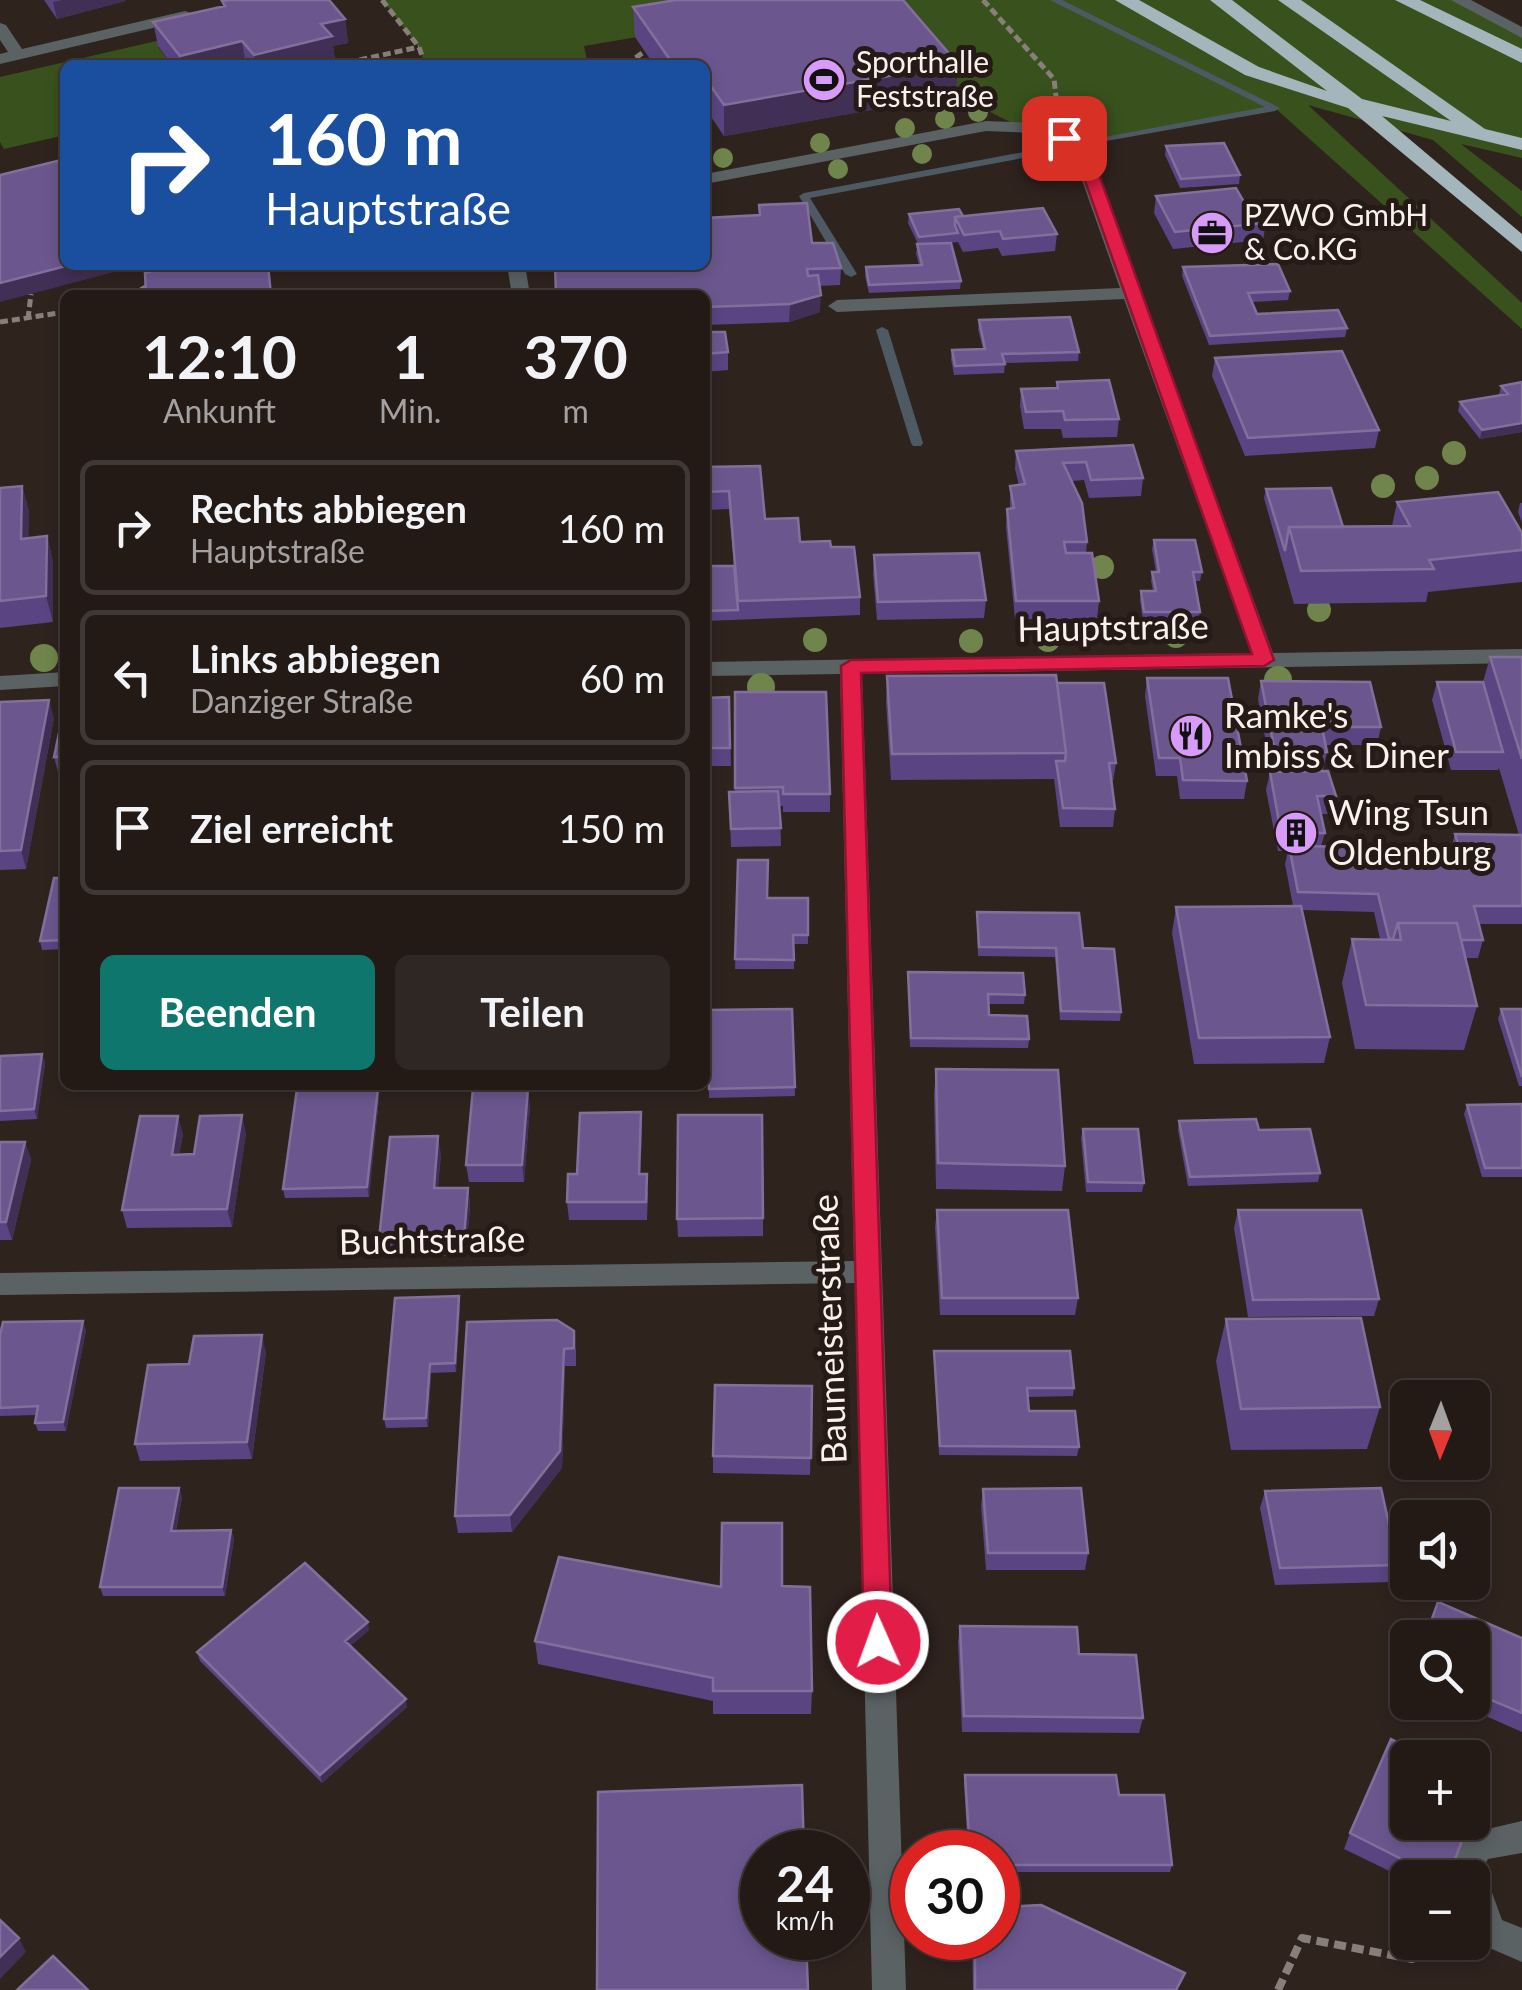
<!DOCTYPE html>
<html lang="de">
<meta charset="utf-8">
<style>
body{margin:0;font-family:Lato,sans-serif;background:#2f2723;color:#f1f3f6;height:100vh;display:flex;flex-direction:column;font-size:38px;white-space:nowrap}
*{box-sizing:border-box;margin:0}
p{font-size:32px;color:#a3a1a1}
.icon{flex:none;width:55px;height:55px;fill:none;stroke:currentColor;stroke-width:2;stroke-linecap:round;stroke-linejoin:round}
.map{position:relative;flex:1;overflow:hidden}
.side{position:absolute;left:60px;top:290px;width:650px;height:800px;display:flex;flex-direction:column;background:#231a16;border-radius:15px;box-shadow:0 5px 15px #0003,0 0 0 2px #403835}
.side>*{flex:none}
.banner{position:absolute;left:60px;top:60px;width:650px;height:210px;border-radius:15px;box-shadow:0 5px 15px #0003,0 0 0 2px #403835;background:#1a4fa0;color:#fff;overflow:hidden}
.needle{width:65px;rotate:181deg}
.tools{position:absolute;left:1390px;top:1380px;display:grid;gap:20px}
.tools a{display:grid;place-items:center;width:100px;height:100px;border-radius:15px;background:#231a16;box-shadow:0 5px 15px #0003,0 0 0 2px #403835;font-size:50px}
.speed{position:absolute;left:740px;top:1830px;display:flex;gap:20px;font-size:50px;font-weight:700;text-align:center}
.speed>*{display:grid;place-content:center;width:130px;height:130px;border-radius:50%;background:#231a16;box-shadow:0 5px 15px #0003,0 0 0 2px #403835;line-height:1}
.speed small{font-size:25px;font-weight:400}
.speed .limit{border:15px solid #d22;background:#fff;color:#111}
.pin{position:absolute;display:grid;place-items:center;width:85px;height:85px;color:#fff;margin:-42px;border-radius:20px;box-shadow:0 5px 15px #0006}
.me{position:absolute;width:110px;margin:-55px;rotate:358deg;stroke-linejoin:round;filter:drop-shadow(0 0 8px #0008)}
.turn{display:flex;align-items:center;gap:35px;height:210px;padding:0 40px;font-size:45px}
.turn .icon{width:130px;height:130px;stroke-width:2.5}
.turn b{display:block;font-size:70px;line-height:85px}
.eta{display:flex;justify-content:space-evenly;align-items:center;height:170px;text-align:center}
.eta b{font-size:60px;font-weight:700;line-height:70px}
.primary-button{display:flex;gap:20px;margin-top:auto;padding:20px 40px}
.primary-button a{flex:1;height:115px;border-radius:15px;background:#0f766e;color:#fff;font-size:40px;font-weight:700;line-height:115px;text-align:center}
.primary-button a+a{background:#2f2723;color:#f1f3f6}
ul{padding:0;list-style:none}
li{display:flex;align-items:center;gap:30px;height:135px;margin:0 20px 15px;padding:0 20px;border:5px solid #403835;border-radius:15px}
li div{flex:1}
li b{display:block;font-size:38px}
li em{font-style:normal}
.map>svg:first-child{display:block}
</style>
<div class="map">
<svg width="1522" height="1990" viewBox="0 0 1522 1990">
<rect width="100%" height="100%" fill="#2f231e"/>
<path fill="#39521d" d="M382 0H856L584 46 588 65H425L419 47Z
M877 0H1459L1522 33V158L1461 144 1522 191V217L1433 140 1308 105 1522 303V329L1275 108 1077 143 1012 123 956 95Z
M226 25 158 47 172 65H65V135L4 149 0 142V77Z"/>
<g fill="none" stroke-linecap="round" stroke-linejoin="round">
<path fill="#4d5a64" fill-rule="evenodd" d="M1050 0H1062L1280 108 1275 111 1095 143 1094 141 1099 138 1265 107Z
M1056 146 1060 147V151L810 198 857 274 851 277 845 274 799 196 804 193Z
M882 327 888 330 923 443 921 446H913L911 443 876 330Z"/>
<path stroke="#897f7a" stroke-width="5" stroke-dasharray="8 4" stroke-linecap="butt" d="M382 0 419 47 425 65
M983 0 1054 79 1057 105
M336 65 419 47
M626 65 645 51
M130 295 150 285
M28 319 31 294
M0 322 65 312"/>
<path stroke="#897f7a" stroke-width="8" stroke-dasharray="12 6" stroke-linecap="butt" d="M1278 1990 1302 1938 1412 1959 1450 1945"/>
<path fill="#5b6264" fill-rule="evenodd" d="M1451 0H1471L1522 27V38Z
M185 11 191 13V19L0 64V54L8 52 0 40V23L6 25 22 49Z
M986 121 1039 123 1086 143 1273 653 1522 649V663L862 674 906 1990H872L855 1283 0 1295V1273L854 1261 840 674 705 676V662L1252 653 1124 299 837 312 828 306 837 300 1120 288 1070 146 1037 133 986 131 705 184V174Z
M507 265H525L530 295H512Z
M65 672V686L0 690V676Z
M1522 1821V1853L1488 1859 1483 1868 1502 1920 1522 1928V1962L1478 1943 1472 1929V1878H1453L1449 1867 1466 1834Z"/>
<path fill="#a4b5bb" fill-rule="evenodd" d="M1115 0H1139L1259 67 1327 91 1210 0H1232L1362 99 1451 121 1278 0H1301L1485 129 1522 138V150L1382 116 1522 234V252L1348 108 1245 75Z
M1395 0H1420L1522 49V63Z"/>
</g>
<g fill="#6f854c">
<circle cx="978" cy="112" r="10"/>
<circle cx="945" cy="119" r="10"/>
<circle cx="905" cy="128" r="10"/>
<circle cx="1032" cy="137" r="10"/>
<circle cx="820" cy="143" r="10"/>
<circle cx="922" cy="154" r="10"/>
<circle cx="723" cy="158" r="10"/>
<circle cx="838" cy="169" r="10"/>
<circle cx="1454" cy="453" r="12"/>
<circle cx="1427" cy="478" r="12"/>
<circle cx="1383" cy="486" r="12"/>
<circle cx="1102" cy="567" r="12"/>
<circle cx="1319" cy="610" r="12"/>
<circle cx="1176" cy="636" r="12"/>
<circle cx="815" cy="640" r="12"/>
<circle cx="1048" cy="640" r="12"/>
<circle cx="971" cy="641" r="12"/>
<circle cx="44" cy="658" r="14"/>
<circle cx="1278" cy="680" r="14"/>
<circle cx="761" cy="687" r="14"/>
</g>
<path fill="#5a4482" d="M44 0H125V1L57 19Z
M222 1 345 19 348 43 333 46 335 60 316 65H172L158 46 153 22 223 6Z
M633 7 958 64 956 95 724 136 705 108V65H654L635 37Z
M1166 146 1240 175 1239 184 1180 188 1165 155Z
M1156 196 1266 223 1263 240 1173 249 1154 213Z
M759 205 812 243 841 268 840 285 819 286 820 312 789 322 705 325V295L759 215Z
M909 214 963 216 1057 234 1055 251 1002 256 998 248 963 252 958 242 949 243 961 281 960 289 869 293 865 276 866 267 919 265 916 253 918 244 908 223Z
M1183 267 1290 291 1288 300 1252 302 1257 314 1347 328 1345 337 1209 345 1182 276Z
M979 320 1079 352 1078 361 1005 363 1004 373 954 375 951 359 952 350 983 349 978 329Z
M705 332 728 352V370L705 372Z
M1215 358 1379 430 1375 448 1245 456 1212 376Z
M1057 382 1119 419 1117 437 1063 438 1061 429H1024L1020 406 1021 389 1056 388Z
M1522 382V432L1480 439 1458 411 1460 402 1499 395 1501 386Z
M1133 445 1143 478 1141 496 1089 498 1084 480 1072 481 1087 542 1086 553 1099 601 1097 619H1015L1006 527 1007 509H1010V486L1019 485 1015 469 1016 451Z
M705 467 765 519 800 542 831 547 860 597V615L705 621V566H734L729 509 705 510Z
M22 486 29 512 28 538 47 536 53 562V622L0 628V488Z
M1266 489 1343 527 1392 526 1397 502 1522 533V582L1428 592 1426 602 1294 604 1264 498Z
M1520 503H1522V523L1518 512Z
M1154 540 1202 572 1200 581H1194L1200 612 1198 621H1143L1140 600 1141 591H1153L1151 581 1152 572H1156L1152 549Z
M874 555 986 600 984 618 877 620 873 574Z
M1490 657H1522V924H1479L1483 940 1478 958H1466L1477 1006 1464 1050 1355 1049 1342 983 1352 939H1380L1374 912 1302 910 1330 1037 1324 1063 1194 1064 1172 933 1176 907 1293 906 1285 864 1288 851H1278L1266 790 1270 772 1336 796 1332 814H1321L1325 833 1321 846 1451 848 1455 834 1519 835 1499 768 1498 770H1451L1432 700 1437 682H1483Z
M887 676 1057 683 1116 763 1113 781H1111L1115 809 1113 827H1060L1054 779 891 780 886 702Z
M1147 678 1247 781 1244 799H1180L1177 776H1156L1145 696Z
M1261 681 1381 727 1377 745H1326L1327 752 1323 770H1271L1258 699Z
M735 692 830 794V812H783V806H780L781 846 731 847 729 792H735Z
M729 697 731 766H705V698Z
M0 702 54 718 26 869 0 870Z
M65 704V775H59L54 757Z
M738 860 767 898H808V944H794V969H735Z
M65 878V949L42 950 40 941Z
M977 912 1083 948 1121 1012 1120 1021 1060 1020 1055 957 978 956Z
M908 972 1025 995 1024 1004H989V1015L1029 1039 1028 1048 910 1047Z
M792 1009 795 1096 709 1098 708 1010Z
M1501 1009H1522V1086H1519L1498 1019Z
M42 1054 45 1063 37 1119 0 1121V1056Z
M936 1069 1065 1166 1062 1191 936 1189 934 1095Z
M378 1088 379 1097 369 1197 285 1198 283 1189Z
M1522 1104V1177H1482L1464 1114 1467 1105Z
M530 1106 524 1182H469L466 1165Z
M1179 1121 1259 1130 1320 1173 1318 1182 1188 1186 1178 1130Z
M1083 1129 1144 1183 1142 1192H1086L1081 1138Z
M642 1130 640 1174 648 1192 647 1220H569L567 1202 577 1174Z
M246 1133 232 1227 127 1228 122 1210 183 1134 179 1155 194 1154Z
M0 1142H25L31 1160 12 1240H0Z
M441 1154 438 1188H468L470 1205 466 1256H382L379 1239Z
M937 1210 1078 1298 1075 1315H940L935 1227Z
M1238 1210 1379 1299 1374 1316 1248 1317 1234 1228Z
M763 1218V1236L678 1237 677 1219Z
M459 1296 460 1305 456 1372 431 1373 428 1427 386 1428 384 1419Z
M1226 1319 1380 1407 1367 1449 1231 1450 1216 1361Z
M467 1322 576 1349V1366H565L562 1468 512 1532 458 1533 455 1516Z
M86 1330 66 1431H38L35 1423 36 1415 0 1416V1335Z
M934 1351 1074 1388 1073 1396 1028 1397 1029 1411 1079 1447 1077 1456 939 1455Z
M266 1352 252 1459 140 1461 135 1444 189 1364Z
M812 1386 810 1475 713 1473V1456Z
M179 1488 182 1497 176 1531 231 1530 234 1539 225 1596H103L100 1587Z
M983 1489 1088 1553 1085 1570H986L981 1506Z
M1265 1491 1398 1565 1392 1582 1275 1585 1260 1508Z
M782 1586 812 1691 811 1714H713V1701L538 1664 535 1641 721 1587Z
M960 1626 1079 1654 1143 1718 1139 1733 962 1732 958 1642Z
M369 1630 350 1646 407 1707 322 1783 200 1661 197 1652Z
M1472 1638H1522V1732L1454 1702H1472Z
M965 1775 1119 1795 1172 1865 1170 1872H998V1852H968L964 1783Z
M1350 1833 1448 1878H1408V1880L1344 1849Z
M972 1938H998L1180 1990H973Z"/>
<path fill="#422f55" d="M62 0H125V1L57 19 53 2Z
M345 19 348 43 333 46 335 60 316 65H255L254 55 321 24Z
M242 41 246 65H181L180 56Z
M692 60V65H673V64Z
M958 64 956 95 724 136V105Z
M70 265H141L0 302V283Z
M821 295 820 312 789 322 790 304Z
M1522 423V432L1480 439 1482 430Z
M22 486 29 512 28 565 21 539Z
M47 536 53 562V622L46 596Z
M49 700 54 718 26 869 21 850Z
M42 1054 45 1063 37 1119 34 1109Z
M378 1088 379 1097 369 1197 367 1187Z
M528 1088 530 1106 524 1182 522 1165Z
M641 1112 642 1130 640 1191 639 1174Z
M242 1115 246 1133 232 1227 227 1209Z
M178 1116 183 1134 176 1173 172 1155Z
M438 1136 441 1154 436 1206 434 1188Z
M25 1142 31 1160 12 1240 6 1222Z
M468 1188 470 1205 466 1256 464 1238Z
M459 1296 460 1305 456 1372 455 1363Z
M83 1321 86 1330 66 1431 63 1422Z
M262 1335 266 1352 252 1459 247 1442Z
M564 1349 565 1366 562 1468 512 1532 510 1515Z
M430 1364 431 1373 428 1427 426 1418Z
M179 1488 182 1497 174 1540 171 1531Z
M231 1530 234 1539 225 1596 222 1587Z
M368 1622 369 1630 347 1649 345 1641Z
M406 1699 407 1707 322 1783 320 1775Z
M19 1938 26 1952 0 1979V1957Z"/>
<path fill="#6b578e" stroke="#826f9c" stroke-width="2.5" d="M230 0H329L345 19 321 24 332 36 254 55 242 41 180 56 153 22 225 6 222 1Z
M676 0H903L958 64 724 105 705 78V65H696L692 60 673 64 633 7Z
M1224 143 1240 175 1181 179 1166 146Z
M65 159V265H70L0 283V175Z
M1236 188 1248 209 1257 208 1266 223 1175 232 1156 196Z
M807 203 812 243H833L841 268 807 269 808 276 818 275 821 295 790 304 705 307V295H556L555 265H705V218L760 215 759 205Z
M1043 208 1057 234 1003 239 1000 231 964 235 955 217Z
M959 209 963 216 955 217V226L958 233 919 237 909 214Z
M951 243 961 281 869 285 866 267 922 265 917 244Z
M1278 264 1290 291 1248 293 1257 314 1338 310 1347 328 1210 336 1183 267Z
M176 265H268L271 295H146L145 273Z
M1070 317 1079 352 1002 354 1005 364 955 366 952 350 985 349 979 320Z
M705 332H725L728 352 705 354Z
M1342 351 1379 430 1248 438 1215 358Z
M1109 380 1119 419 1065 420 1063 411 1026 412 1021 389 1058 388 1057 382Z
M1522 382V423L1482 430 1460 402 1508 394 1501 386Z
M1133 445 1143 478 1091 480 1086 462 1063 463 1082 503 1087 542H1064L1066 553H1092L1099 601H1016L1007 509 1014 508 1010 486 1025 484 1016 451Z
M760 466 765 519 798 518 800 542 830 541 831 547H854L860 597 738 601 729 491 705 492V467Z
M22 486 21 539 47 536 46 596 0 601V488Z
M1331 488 1343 527H1289L1285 551 1266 489Z
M1498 492 1522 533V550L1429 560 1434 569 1301 571 1289 527 1410 526 1397 502Z
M1154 540H1195L1202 572H1193L1200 612H1144L1141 591H1156L1152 572H1159Z
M979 553 986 600 878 602 874 555Z
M705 566H734L738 610 705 611Z
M1490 657H1522V759Z
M1056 675 1066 753 892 754 887 676Z
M1147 678H1228L1247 781 1183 780 1180 758H1159Z
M1261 681 1370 682 1381 727H1322L1327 752H1275Z
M1437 682H1483L1503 752H1456Z
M1057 683H1104L1116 763H1109L1115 809 1063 808 1056 761H1065L1066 753Z
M735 692H826L830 794H783V787L735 788Z
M729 697 730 748H705V698Z
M49 700 21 850 0 851V702Z
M65 704V756L54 757Z
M1328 771 1336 796H1317L1325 833H1281L1270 772Z
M778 791 781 828 731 829 729 792Z
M1455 834 1522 835V906H1474L1483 940H1461L1457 923H1398L1393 939H1389L1378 894 1298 892 1289 846 1459 848Z
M738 860H768L767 898H808V935H793L794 960 735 959Z
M54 878H65V940L40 941Z
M1301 906 1330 1037 1199 1038 1176 907Z
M977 912 1079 913 1083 948 1114 949 1121 1012 1061 1011 1056 948 979 947Z
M1398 923H1457L1477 1006 1366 1005 1352 939 1401 940Z
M908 972 1023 973 1025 995 988 994 989 1015 1027 1016 1029 1039 911 1038Z
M792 1009 795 1087 709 1089 708 1010Z
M1501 1009H1522V1077Z
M42 1054 34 1109 0 1111V1056Z
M936 1069 1058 1070 1065 1166 938 1163Z
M378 1088 367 1187 283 1189 297 1089Z
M473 1088H528L522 1165H466Z
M1522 1104V1168H1485L1467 1105Z
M641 1112 639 1174H647L646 1202H567L568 1174H577L580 1113Z
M242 1115 227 1209 122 1210 140 1116H178L172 1155 194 1154 200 1116Z
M678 1115H762L763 1218 677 1219Z
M1256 1119 1259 1130 1310 1129 1320 1173 1190 1177 1179 1121Z
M1083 1129H1138L1144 1183 1088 1182Z
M438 1136 434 1188H468L464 1238 379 1239 390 1137Z
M0 1142H25L6 1222H0Z
M937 1210H1068L1078 1298H942Z
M1238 1210H1361L1379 1299 1253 1300Z
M459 1296 455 1363 430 1364 426 1418 384 1419 395 1298Z
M1361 1318 1380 1407 1241 1409 1226 1319Z
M557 1320 574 1331V1348L564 1349 560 1451 510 1515 455 1516 467 1322Z
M83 1321 63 1422 35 1423 38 1406 0 1408V1335L3 1322Z
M262 1335 247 1442 135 1444 148 1365 189 1364 194 1336Z
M934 1351H1070L1074 1388H1027L1029 1411H1075L1079 1447 940 1446Z
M715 1385 812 1386 811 1458 713 1456Z
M119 1488H179L171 1531 231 1530 222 1587H100Z
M1081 1488 1088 1553H988L983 1489Z
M1381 1488 1398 1565 1280 1568 1265 1491Z
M722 1523H782V1586L810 1587 812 1691H713V1678L535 1641 559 1557 721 1587Z
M305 1563 368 1622 345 1641 406 1699 320 1775 197 1652Z
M1438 1602 1522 1638V1713L1472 1692V1638H1425Z
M960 1626 1077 1627 1079 1654 1136 1655 1143 1718 964 1716Z
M1391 1739 1428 1758H1408V1822H1469L1448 1878H1439L1350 1833Z
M965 1775H1116L1119 1795H1164L1172 1865H998V1852H970Z
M1472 1779 1484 1784 1472 1814Z
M802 1785 804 1852H762V1938H806L808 1990H597L598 1792Z
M1041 1905 1185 1973 1176 1990H975V1938H998V1907Z
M0 1920 19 1938 0 1957Z
M53 1956 88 1990H17Z"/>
<path fill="#e11d48" stroke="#92132f" stroke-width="2.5" d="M1064 134 1083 139 1092 155 1274 660 1264 666 861 673 892 1642 888 1651 878 1655 868 1651 864 1642 841 666 851 660 1252 654 1076 155 1071 146 1056 138Z"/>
<defs>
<g id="stadium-disc" transform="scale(2.25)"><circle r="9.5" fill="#d79bf9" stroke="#251a15"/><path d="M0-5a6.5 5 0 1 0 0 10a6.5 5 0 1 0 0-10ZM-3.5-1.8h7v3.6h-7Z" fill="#111"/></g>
<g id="office-disc" transform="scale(2.25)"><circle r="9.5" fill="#d79bf9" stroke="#251a15"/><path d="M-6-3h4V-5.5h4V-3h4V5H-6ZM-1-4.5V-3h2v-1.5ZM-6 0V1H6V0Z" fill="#111"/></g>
<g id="restaurant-disc" transform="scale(2.25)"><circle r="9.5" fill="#d79bf9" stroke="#251a15"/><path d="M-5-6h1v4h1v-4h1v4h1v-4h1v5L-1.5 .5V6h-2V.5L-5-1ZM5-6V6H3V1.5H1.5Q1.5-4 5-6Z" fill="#111"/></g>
<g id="building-disc" transform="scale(2.25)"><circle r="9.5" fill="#d79bf9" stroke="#251a15"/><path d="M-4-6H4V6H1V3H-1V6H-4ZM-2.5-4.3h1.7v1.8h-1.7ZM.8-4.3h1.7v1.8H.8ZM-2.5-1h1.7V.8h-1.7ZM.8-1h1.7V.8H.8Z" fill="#111"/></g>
</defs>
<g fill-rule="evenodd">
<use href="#stadium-disc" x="824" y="80"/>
<use href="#office-disc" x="1212" y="233"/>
<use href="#restaurant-disc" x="1191" y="736"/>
<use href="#building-disc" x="1296" y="833"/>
</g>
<g text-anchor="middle" stroke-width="10" stroke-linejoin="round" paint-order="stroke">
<g font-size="30" fill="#faf1ed" stroke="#251a15" text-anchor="start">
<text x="856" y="73">Sporthalle<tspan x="856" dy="34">Feststraße</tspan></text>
<text x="1244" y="226">PZWO GmbH<tspan x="1244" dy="34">&amp; Co.KG</tspan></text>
</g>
<g font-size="35" fill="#faf1ed" stroke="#251a15">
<text transform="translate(1113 628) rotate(-1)" y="12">Hauptstraße</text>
<text transform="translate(432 1241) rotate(-1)" y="12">Buchtstraße</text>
<text transform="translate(830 1329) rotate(-92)" y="12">Baumeisterstraße</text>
</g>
<g font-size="35" fill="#faf1ed" stroke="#251a15" text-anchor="start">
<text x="1224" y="728">Ramke's<tspan x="1224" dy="40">Imbiss &amp; Diner</tspan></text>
<text x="1328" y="825">Wing Tsun<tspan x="1328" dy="40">Oldenburg</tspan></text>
</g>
</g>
</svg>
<div class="tools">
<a><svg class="needle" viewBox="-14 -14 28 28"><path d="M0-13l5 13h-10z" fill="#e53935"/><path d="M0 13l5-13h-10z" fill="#a3a1a1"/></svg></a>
<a><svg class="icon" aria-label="sound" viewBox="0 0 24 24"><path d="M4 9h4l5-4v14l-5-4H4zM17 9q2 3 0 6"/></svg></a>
<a><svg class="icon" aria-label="search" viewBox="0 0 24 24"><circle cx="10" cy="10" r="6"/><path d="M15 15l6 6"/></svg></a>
<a>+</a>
<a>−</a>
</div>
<div class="speed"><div>24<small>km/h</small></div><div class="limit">30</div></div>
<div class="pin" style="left:1064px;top:138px;background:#d93025"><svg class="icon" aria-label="arrive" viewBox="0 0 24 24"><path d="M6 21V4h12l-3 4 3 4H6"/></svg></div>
<svg class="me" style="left:878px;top:1642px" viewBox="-20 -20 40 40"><circle r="17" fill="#e11d48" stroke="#fff" stroke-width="3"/><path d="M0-11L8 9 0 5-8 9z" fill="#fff"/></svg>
<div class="banner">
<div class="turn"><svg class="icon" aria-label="right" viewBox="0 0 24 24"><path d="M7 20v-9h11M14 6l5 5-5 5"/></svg><div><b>160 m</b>Hauptstraße</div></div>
</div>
<section class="side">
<div class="eta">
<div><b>12:10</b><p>Ankunft</p></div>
<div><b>1</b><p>Min.</p></div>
<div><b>370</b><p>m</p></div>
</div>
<ul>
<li><svg class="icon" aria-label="right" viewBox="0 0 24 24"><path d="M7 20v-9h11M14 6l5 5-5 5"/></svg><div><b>Rechts abbiegen</b><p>Hauptstraße</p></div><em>160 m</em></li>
<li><svg class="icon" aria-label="left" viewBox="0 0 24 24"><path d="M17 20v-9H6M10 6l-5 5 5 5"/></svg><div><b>Links abbiegen</b><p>Danziger Straße</p></div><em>60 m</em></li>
<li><svg class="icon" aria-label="arrive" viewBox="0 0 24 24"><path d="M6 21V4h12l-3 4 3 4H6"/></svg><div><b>Ziel erreicht</b></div><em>150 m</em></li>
</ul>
<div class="primary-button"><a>Beenden</a><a>Teilen</a></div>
</section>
</div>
